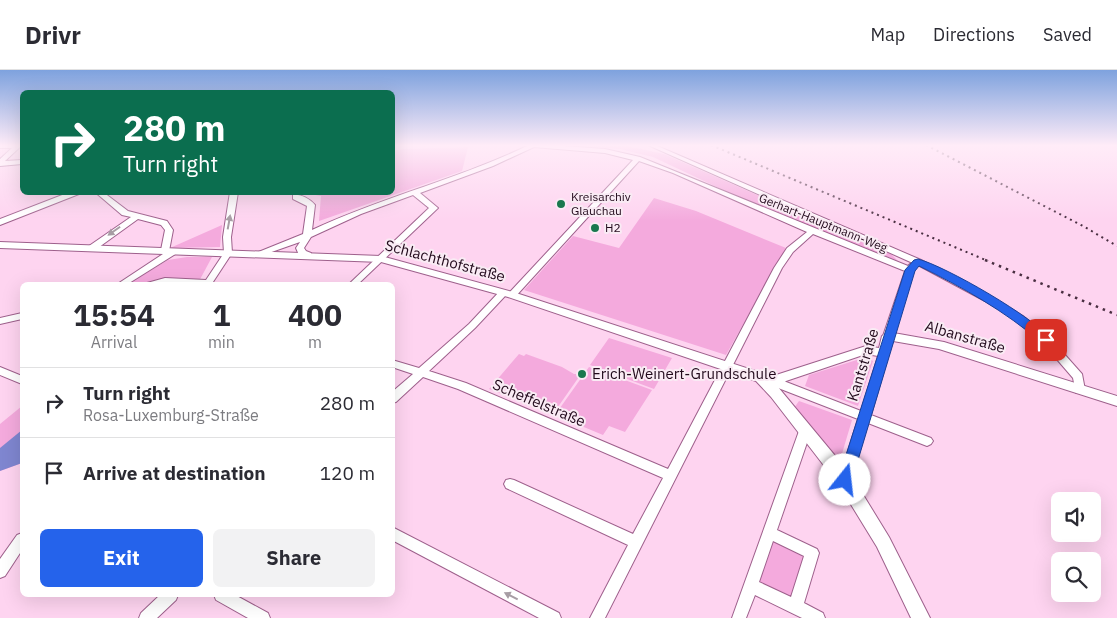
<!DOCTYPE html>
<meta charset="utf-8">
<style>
body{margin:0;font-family:"IBM Plex Sans",sans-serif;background:#f2f2f3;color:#2b2b33;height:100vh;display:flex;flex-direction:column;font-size:19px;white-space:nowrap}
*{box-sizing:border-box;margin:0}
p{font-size:16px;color:#7c7c81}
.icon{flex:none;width:28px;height:28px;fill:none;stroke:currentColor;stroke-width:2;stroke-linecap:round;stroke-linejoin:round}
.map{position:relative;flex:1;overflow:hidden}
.side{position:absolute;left:20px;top:212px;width:375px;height:315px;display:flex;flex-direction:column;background:#fff;border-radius:8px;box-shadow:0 5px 20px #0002}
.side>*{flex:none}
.hud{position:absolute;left:20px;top:20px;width:375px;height:105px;border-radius:8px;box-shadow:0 5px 20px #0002;background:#0b6e4f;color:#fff;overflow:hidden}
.buttons{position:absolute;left:1051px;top:422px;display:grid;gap:10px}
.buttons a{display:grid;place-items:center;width:50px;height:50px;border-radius:8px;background:#fff;box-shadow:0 5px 20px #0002;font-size:25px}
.pin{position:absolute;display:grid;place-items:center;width:42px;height:42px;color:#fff;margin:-21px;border-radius:10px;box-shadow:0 2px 8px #0006}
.me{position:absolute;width:55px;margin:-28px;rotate:16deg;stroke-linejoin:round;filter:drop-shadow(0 0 4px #0008)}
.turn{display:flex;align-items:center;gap:18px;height:105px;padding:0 20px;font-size:22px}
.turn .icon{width:65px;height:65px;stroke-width:2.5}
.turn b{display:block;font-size:35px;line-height:42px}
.eta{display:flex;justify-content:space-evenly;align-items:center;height:85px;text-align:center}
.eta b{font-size:30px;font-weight:700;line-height:35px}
.button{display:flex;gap:10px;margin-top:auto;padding:10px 20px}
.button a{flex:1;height:58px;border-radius:8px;background:#2563eb;color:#fff;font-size:20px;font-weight:700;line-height:58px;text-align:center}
.button a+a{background:#f2f2f3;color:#2b2b33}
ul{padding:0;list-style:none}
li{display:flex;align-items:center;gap:15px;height:70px;padding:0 20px;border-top:1px solid #e1e1e2}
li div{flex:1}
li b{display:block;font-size:19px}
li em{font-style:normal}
header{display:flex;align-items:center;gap:30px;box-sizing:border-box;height:70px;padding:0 25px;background:#fff;border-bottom:1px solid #e1e1e2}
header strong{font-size:24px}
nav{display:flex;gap:28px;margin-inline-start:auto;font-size:18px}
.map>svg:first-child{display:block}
</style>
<header>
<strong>Drivr</strong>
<nav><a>Map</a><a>Directions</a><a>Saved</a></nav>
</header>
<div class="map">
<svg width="1117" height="548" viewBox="0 0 1117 548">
<rect width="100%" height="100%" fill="#fed4f0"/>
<path fill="#f4aadd" d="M573 75H623L664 84 891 184 898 191 757 136 653 87 620 79Z
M468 77 462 101 319 151 321 126 304 123 392 122 393 81 404 79Z
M654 128 696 141 786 178 726 285 524 220 573 166 619 178Z
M222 155 220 177 170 178Z
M187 187H212L197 215H126L168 190Z
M609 268 672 288 654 319 590 295Z
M519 284 524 286 526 284 562 297 574 304H581L553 344 489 319Z
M866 287 873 291 858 336 805 316 809 305Z
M589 297 652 320 625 362 609 356 603 365 555 345Z
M799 331 852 350 841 387H836L794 338Z
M22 336V393L0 401V354Z
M773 469 806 484 793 531 758 514Z"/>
<path fill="#7f86d0" d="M22 360V393L0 401V378Z"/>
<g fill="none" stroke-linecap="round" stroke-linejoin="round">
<g stroke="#9e608c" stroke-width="2">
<path id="minor" d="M0 75H20V77L5 91 22 90V94L0 96V89L12 78H0Z
M529 75H550L605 79 640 87 908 196 910 194H915L648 75H655L921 190 991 227 1023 246 1050 268 1082 304 1085 320 1084 323H1076L1073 308 1042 272 1017 250 985 231 916 194 917 196 914 200 893 266 888 269 885 268 883 266 905 201 813 164 793 182 782 198 605 548H590L628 475 506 418 504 414 506 410 510 409 514 410 633 464 663 408 458 319 423 307 396 332 392 333V322L413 304 392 297V290L419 298 469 254 500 221H506L508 223 506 225 475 258 429 301 466 313 668 399 774 198 787 178 807 162 673 103 639 91 515 227H509L507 225 509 223 633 90 605 83 534 77 493 96 420 123 438 138 357 215H348L429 138 413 125 361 144 311 167 304 178 306 181 311 183V187L299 185 296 178 300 172 263 185 260 186 256 183 303 164 307 136 293 129V125C301 124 310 129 315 135L312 160C382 127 459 109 529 75Z
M95 122H103L128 141 167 151 173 160 169 181 174 179 178 181 177 183 126 215H116L166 182 161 180 165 160 161 155 138 149 95 180H89V176L131 147 122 145Z
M230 122H238L231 167 232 183 211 215 165 214 146 215 147 213 165 208 206 210 224 183 223 167Z
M22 243V249L0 254V248Z
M884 280 889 283 871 345 931 368 933 371 931 374 927 376 868 353 851 410 849 414 845 415 841 414 839 410 858 349 773 316 772 313 773 310H781L861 341 879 283Z
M0 297 22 306V314L0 305Z
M805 357 809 358 811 361 777 460 817 479 819 483 804 533 823 543 825 548H802L755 525 746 548H732L799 361 801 358ZM773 471 804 486 791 527 759 512Z
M392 457 559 543 561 548H539L392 470Z
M22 463V480L5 506 0 508V489L17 465Z
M160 525H178L176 530 157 548H139L141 543Z
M214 525H235L268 543 270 548H248L216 530Z"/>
</g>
<g stroke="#9e608c" stroke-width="2">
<path id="tertiary" d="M70 122H84L0 155V149Z
M0 172 381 186 516 223 774 307 776 305 866 276 879 278 882 266 888 262 944 272 1117 326V336L939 279 893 271 888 286 884 287 866 284 786 311 778 317 851 405 889 467 930 548H911L877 477 839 415 771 327 756 311 508 227 381 192 0 178Z"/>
</g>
<use href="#minor" fill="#fff" fill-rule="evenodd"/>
<use href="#tertiary" fill="#fff" fill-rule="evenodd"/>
<path stroke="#492e41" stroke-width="2" stroke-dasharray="2 4" stroke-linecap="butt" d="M711 75 988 191
M926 75 1083 156 1117 176"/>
<path stroke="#492e41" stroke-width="2.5" stroke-dasharray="2.5 5" stroke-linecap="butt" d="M985 190 1117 245"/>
</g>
<defs><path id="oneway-solid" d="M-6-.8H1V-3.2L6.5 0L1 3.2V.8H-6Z" transform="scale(1.25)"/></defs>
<g fill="#a79da4">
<use href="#oneway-solid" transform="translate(229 152) rotate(-80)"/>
<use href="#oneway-solid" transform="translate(114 161) rotate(145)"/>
<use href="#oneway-solid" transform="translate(511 526) rotate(-153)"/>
</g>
<linearGradient id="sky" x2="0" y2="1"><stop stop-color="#7ea2de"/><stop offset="0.5" stop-color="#ffecf8"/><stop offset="1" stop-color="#ffecf8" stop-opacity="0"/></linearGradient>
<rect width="1117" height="151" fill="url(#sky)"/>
<path fill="#2563eb" stroke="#184099" d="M918 189C945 196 1036 248 1051 270L1049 273H1042C1005 241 962 217 919 196L915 201 852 410 850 415 845 416 840 415 838 410 905 200 914 190Z"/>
<g fill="#19784e" stroke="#f9ebf4" stroke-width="2">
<circle cx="561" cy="134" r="5"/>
<circle cx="595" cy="158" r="5"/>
<circle cx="582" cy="304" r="5"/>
</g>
<g text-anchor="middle" stroke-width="4" stroke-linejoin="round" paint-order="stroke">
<g font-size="12" fill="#220a1c" stroke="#f9ebf4" text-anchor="start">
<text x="571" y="131">Kreisarchiv<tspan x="571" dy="14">Glauchau</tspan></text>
<text x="605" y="162">H2</text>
</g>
<g font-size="12" fill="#220a1c" stroke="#f9ebf4">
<text transform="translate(823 153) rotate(22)" y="4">Gerhart-Hauptmann-Weg</text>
</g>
<g font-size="15" fill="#220a1c" stroke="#f9ebf4">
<text transform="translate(445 191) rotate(15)" y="5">Schlachthofstraße</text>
<text transform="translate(965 267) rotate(16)" y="5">Albanstraße</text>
<text transform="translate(863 295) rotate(-73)" y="5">Kantstraße</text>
<text transform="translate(539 333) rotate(23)" y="5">Scheffelstraße</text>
</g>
<g font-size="15" fill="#220a1c" stroke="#f9ebf4" text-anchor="start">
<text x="592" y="309">Erich-Weinert-Grundschule</text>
</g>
</g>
</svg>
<div class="buttons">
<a><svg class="icon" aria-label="sound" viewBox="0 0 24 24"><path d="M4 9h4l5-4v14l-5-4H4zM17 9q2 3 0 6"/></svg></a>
<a><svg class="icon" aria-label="search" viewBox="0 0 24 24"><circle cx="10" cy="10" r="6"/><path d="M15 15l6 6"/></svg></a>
</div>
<div class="pin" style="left:1046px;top:270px;background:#d93025"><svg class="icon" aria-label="arrive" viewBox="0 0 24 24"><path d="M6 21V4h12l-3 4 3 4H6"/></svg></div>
<svg class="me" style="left:845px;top:410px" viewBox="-20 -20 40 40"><circle r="19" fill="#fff"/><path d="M0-13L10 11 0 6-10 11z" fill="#2563eb"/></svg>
<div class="hud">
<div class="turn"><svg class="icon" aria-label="right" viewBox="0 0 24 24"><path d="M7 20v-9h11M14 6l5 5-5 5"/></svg><div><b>280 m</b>Turn right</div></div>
</div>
<section class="side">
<div class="eta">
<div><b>15:54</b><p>Arrival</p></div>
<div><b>1</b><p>min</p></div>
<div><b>400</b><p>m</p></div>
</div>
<ul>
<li><svg class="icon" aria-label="right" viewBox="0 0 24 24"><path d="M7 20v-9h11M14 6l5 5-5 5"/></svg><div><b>Turn right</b><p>Rosa-Luxemburg-Straße</p></div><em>280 m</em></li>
<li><svg class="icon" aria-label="arrive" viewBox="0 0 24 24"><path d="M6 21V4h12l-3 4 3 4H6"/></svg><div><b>Arrive at destination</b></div><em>120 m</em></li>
</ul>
<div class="button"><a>Exit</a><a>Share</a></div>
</section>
</div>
